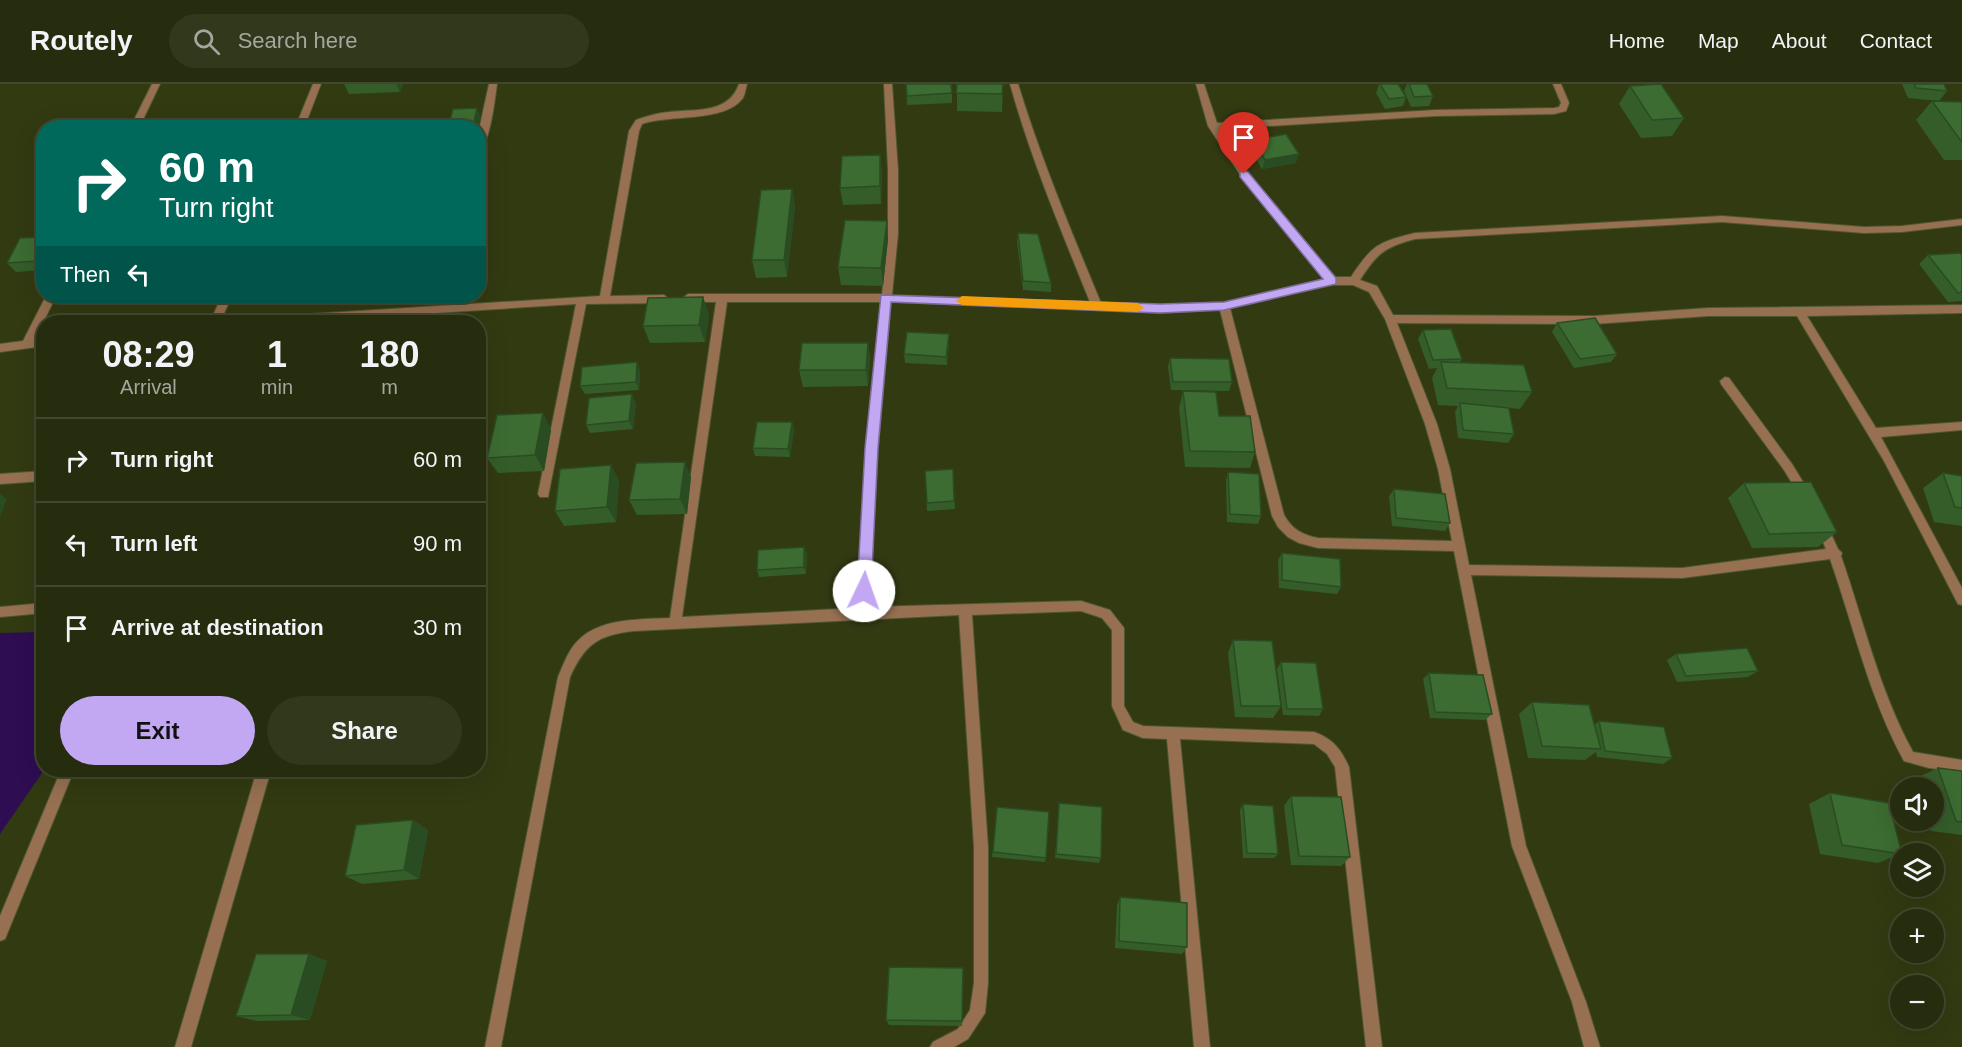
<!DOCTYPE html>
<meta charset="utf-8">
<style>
body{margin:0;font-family:Helvetica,sans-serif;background:#32381c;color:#f1f3f6;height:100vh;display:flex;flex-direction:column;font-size:22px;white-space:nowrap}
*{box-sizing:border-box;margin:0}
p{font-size:20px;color:#a4a79e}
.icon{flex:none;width:33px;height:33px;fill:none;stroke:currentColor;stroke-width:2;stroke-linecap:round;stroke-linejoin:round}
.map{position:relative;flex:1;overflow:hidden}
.drawer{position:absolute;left:36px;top:231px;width:450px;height:462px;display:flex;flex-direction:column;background:#262c0e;border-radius:24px;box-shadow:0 6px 24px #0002,0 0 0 2px #42482e}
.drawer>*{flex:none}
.guide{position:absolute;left:36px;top:36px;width:450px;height:183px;border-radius:24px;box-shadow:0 6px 24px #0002,0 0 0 2px #42482e;background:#00695c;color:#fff;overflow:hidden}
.fabs{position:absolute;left:1890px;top:693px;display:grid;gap:12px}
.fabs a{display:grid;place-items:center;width:54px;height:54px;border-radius:50%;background:#262c0e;box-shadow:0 6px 24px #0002,0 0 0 2px #42482e;font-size:30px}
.pin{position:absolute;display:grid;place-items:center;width:51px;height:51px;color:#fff;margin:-62px -26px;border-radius:50% 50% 50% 0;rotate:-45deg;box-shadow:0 0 6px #0007}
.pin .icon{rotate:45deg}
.me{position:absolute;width:66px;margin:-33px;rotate:3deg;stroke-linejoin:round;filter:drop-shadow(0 0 4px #0008)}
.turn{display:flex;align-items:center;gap:21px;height:126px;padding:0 24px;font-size:27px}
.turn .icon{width:78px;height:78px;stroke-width:2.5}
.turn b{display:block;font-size:42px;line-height:51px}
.then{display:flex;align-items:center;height:57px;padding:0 24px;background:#0003;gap:12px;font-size:22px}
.eta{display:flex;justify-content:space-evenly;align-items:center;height:102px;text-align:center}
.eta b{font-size:36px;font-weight:800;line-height:42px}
.primary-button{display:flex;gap:12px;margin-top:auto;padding:12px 24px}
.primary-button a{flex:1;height:69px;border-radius:36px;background:#c2a8f3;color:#111;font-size:24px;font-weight:800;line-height:69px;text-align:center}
.primary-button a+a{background:#32381c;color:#f1f3f6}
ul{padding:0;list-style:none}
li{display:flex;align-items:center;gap:18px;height:84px;padding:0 24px;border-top:2px solid #42482e}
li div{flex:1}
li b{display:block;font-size:22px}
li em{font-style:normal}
header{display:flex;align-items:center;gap:36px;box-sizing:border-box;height:84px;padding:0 30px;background:#262c0e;border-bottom:2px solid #42482e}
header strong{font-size:28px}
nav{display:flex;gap:33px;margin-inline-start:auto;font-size:21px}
.search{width:420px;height:54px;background:#32381c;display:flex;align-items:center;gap:15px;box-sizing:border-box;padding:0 21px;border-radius:33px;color:#a4a79e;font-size:22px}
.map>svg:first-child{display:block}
</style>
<header>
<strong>Routely</strong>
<div class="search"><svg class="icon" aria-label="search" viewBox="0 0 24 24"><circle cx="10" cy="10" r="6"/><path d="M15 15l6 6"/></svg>Search here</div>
<nav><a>Home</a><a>Map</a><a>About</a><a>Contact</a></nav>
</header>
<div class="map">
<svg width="1962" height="963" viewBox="0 0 1962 963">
<rect width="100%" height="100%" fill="#323a12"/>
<path fill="#2e0d53" d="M43 548 44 686 0 750V549Z"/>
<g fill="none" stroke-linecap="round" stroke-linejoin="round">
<g stroke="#4e572f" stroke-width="2">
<path id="street" d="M152 0H160L139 44H130Z
M313 0H321L304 44H295Z
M489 0H497C495 15 490 61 478 69V50Z
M739 0H747C746 4 745 10 743 14 725 39 670 30 642 40L639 47 610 212 664 211 669 215 664 219 586 220 548 413H540L538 410 576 220 295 238H239L244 234 600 212 629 47 636 36C647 32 657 29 669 28 695 25 729 30 739 0Z
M884 0H892L898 86V150L892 211 1090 218C1061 146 1031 75 1010 0H1018C1041 75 1071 147 1101 219L1160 221 1224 218 1325 195 1241 92 1208 42 1196 0H1204L1217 39 1436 26 1554 24 1559 23 1561 19 1553 0H1561L1569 19 1566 27 1554 30 1436 32 1219 45 1247 88 1335 193H1351C1372 161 1378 158 1415 149L1722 132 1864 143 1902 142 1962 135V141L1902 148 1864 149 1722 138 1415 155C1385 163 1377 169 1360 196L1377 202 1393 231 1594 232 1708 224 1962 221V229L1807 232 1876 344 1962 338V346L1881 353 1962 504V521L1958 520 1884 377 1797 232H1708L1594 240 1397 239 1437 340 1450 385 1469 481 1682 484 1826 465 1816 442 1818 439H1826L1838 465 1842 469 1841 472C1864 538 1879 606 1913 668L1962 676V688L1929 684 1904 677C1869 613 1854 543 1830 475L1682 494 1471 491 1526 762 1586 918 1600 963H1584L1572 918 1512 762 1454 467 1318 464 1299 459 1288 453 1278 443 1272 432 1220 226 1160 229 891 218 878 364 869 523 1081 517 1110 526 1124 544V622L1133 638 1143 642 1314 648C1333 655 1341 665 1349 683L1382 963H1366L1335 683 1327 670 1314 660 1180 655 1210 963H1194L1167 655 1143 654 1123 646 1112 622V546L1102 534 1081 527 972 531 988 763V899L985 929 968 955 954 963H930L933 958 958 945 970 926 974 899V763L959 531 634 547C598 551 585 560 570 593L501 963H485L558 593C562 584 565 575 570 567 590 533 635 536 670 534L716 218H688L683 214 688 210H882L888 150V86ZM1332 201H1353L1369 208 1385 235 1425 340 1438 385 1452 457 1318 454C1302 451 1292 445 1284 431L1230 224ZM727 218H881L866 364 857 524 682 533Z
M46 212H56L35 255 44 254V262L0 268V260L23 257Z
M222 212H232L220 238H210Z
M1725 293 1729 294 1792 380 1811 411 1809 414H1801L1784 386 1721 300 1720 297Z
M44 387V397L0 400V390Z
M44 519V529L0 533V523Z
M61 686H74L5 855 0 857V832Z
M257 686H271L191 963H175Z"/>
</g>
<use href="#street" fill="#967051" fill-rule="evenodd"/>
</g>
<path fill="#345d2a" d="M344 0H403L400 8 349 10Z
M906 0 952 9V19L907 21Z
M957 0H1003L1002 28 957 27Z
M1379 0H1398L1406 13 1403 22 1385 25 1376 9Z
M1407 0H1427L1433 12 1429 22 1411 23 1404 7Z
M1902 0H1944L1947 7 1939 17 1908 14Z
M1630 2 1684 34 1672 52 1641 54 1619 20Z
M1932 17 1962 18V76H1944L1916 36Z
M1253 56 1296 79 1262 85 1250 65Z
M880 71 882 89 881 120 843 121 840 104Z
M792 105 795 123 787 193 756 194 752 176Z
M1018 149 1051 199V208L1023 206 1017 158Z
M44 153V186L16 188 7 179Z
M888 155 883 202 841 201 838 183Z
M1928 171H1962V217L1948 218 1919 180Z
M703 213 709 231 705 258 650 259 643 242Z
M1557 239 1617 270 1611 278 1574 284 1552 248Z
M1423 246 1462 275 1460 278 1532 308 1520 325 1509 324 1514 350 1508 359 1458 354 1455 328 1458 322 1438 321 1432 294 1437 284 1429 285 1418 255Z
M868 259 870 275 868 302 803 303 799 286Z
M949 259 947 281 905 279 904 270Z
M1170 274 1232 298 1229 307 1171 306 1168 283Z
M637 278 640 287 639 306 585 310 580 302Z
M1183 307 1219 332 1255 368 1250 384 1185 383 1179 324Z
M636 319 633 345 590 349 586 341Z
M792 338 794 346 790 373 755 372 753 364Z
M551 346 544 387 498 389 487 374Z
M953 385 955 425 927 427 925 387Z
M1228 388 1261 432 1258 440 1227 438 1226 396Z
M1943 389 1962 392V442L1934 438 1923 404Z
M691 393 687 430 637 431 629 416Z
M619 396 616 438 564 442 555 427Z
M1744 399 1837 448 1818 463 1752 464 1728 414Z
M1394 405 1450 439 1445 447 1392 442 1389 412Z
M1282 469 1341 503 1337 510 1279 504 1278 476Z
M807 470 806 490 759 493 757 486Z
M1233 556 1281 622 1273 634 1235 633 1228 569Z
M1676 570 1758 587 1748 593 1677 598 1667 576Z
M1281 578 1323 625 1319 632 1283 631 1277 585Z
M1429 589 1492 630 1485 636 1430 634 1423 595Z
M1532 618 1594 641 1599 637 1672 674 1663 680 1597 673 1596 668 1585 676 1528 674 1519 630Z
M1938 684 1962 687V751L1931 747 1928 736H1934V704H1917L1914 695Z
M1830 709 1900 770 1878 779 1820 770 1809 720Z
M1291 712 1350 773 1341 782 1291 781 1284 722Z
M1059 719 1101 774 1099 779 1055 774Z
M1243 720 1278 770 1274 774H1243L1240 726Z
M997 723 1046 774 1045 778 992 773Z
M413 736 428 746 419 795 362 800 345 792Z
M1120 813 1187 863 1182 870 1115 864 1117 821Z
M309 870 327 877 310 936 257 937 236 932Z
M963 884 962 942 889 941 886 936Z"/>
<path fill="#2a4c22" d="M396 0H403L400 8Z
M477 24 481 33 478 46V44H473Z
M1299 70 1296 79 1262 85 1265 76Z
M880 71 882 89 881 120 880 102Z
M792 105 795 123 787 193 784 176Z
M887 137 888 155 883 202 881 184Z
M44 169V181L39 177Z
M703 213 709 231 705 258 699 241Z
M949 250V259L947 281 946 273Z
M868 259 870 275 868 302 866 286Z
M637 278 640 287 639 306 636 298Z
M632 310 636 319 633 345 629 337Z
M543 329 551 346 544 387 535 371Z
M792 338 794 346 790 373 788 365Z
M685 378 691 393 687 430 680 415Z
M611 381 619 396 616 438 607 423Z
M0 410 7 415 0 433Z
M804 463 807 470 806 490 804 483Z
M413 736 428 746 419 795 404 786Z
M309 870 327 877 310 936 291 931Z"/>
<path fill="#3c6c31" stroke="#2a4c22" stroke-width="1.5" d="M906 0H951L952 9 907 12Z
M957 0H1003L1002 10 956 9Z
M1380 0H1398L1406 13 1389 15Z
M1409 0H1427L1433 12 1414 13Z
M1661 0 1684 34 1652 36 1630 2Z
M1914 0H1944L1947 7 1916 4Z
M1932 17 1962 18V57H1961Z
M477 24 473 44H448L453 25Z
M1286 50 1299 70 1265 76 1253 56Z
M880 71V102L840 104 842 72Z
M792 105 784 176H752L761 106Z
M845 136 887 137 881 184 838 183Z
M1018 149 1038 150 1051 199 1023 197Z
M44 153V169L39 177 7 179 20 154Z
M1960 169 1962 171V208L1958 209 1928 171Z
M703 213 699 241 643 242 648 214Z
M1595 234 1617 270 1580 275 1557 239Z
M1451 245 1462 275 1433 276 1423 246Z
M907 248 949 250 946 273 904 270Z
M802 259H868L866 286H799Z
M1170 274 1229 275 1232 298H1173Z
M637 278 636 298 580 302 582 283Z
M1441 278 1524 281 1532 308 1447 304Z
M1183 307 1216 308 1219 332H1250L1255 368 1190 367Z
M632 310 629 337 586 341 589 314Z
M1460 319 1509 324 1514 350 1463 346Z
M543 329 535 371 487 374 497 331Z
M757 338H792L788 365 753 364Z
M685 378 680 415 629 416 636 379Z
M611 381 607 423 555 427 560 385Z
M953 385 954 417 927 419 925 387Z
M1228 388 1259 390 1261 432 1230 430Z
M1943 389 1962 392V424L1955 423Z
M1811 398 1837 448 1769 450 1744 399Z
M1394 405 1445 410 1450 439 1396 434Z
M804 463V483L757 486 758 466Z
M1282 469 1340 475 1341 503 1282 496Z
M1233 556 1272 557 1281 622H1241Z
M1747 564 1758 587 1686 592 1676 570Z
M1281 578 1316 579 1323 625H1287Z
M1429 589 1483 591 1492 630 1435 628Z
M1532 618 1589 621 1601 665 1542 662Z
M1599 637 1664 643 1672 674 1605 667Z
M1938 684 1962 687V738L1956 737Z
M1830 709 1889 719 1902 770 1842 761Z
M1291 712 1341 713 1350 773 1299 772Z
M1059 719 1102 723 1101 774 1056 770Z
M1243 720 1273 722 1278 770 1247 769Z
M997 723 1049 728 1046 774 993 768Z
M413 736 404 786 345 792 356 741Z
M1120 813 1187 819V863L1119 857Z
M256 870H309L291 931 236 932Z
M889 883 963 884 962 937 886 936Z"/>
<path fill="#c2a8f3" stroke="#7e6d9e" stroke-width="1.5" d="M1244 87 1248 88 1336 194V200L1224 226 1160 229 891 218 878 364 871 507 869 511H859L857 507 865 364 881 211 1160 220 1224 218 1323 195 1240 93V88Z"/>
<path fill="#f59e0b" d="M962 212 1138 219 1144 224 1138 228 962 221 956 217Z"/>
</svg>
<div class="fabs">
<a><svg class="icon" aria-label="sound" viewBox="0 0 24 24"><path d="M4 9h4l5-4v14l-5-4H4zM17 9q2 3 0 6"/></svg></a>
<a><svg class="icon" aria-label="layers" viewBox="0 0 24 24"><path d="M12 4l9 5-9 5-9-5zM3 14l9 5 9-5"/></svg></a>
<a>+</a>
<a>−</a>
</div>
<div class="pin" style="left:1244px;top:90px;background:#d93025"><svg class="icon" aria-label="arrive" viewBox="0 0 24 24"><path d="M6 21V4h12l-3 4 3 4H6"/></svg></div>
<svg class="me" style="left:864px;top:507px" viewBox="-20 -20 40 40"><circle r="19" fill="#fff"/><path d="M0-13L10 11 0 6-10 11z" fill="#c2a8f3"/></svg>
<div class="guide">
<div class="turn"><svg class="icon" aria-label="right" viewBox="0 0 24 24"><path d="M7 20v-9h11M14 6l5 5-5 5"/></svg><div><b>60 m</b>Turn right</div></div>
<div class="then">Then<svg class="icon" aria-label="left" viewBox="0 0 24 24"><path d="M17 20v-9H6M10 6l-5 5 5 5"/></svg></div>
</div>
<section class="drawer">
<div class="eta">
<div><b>08:29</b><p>Arrival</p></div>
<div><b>1</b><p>min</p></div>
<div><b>180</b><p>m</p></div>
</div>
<ul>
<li><svg class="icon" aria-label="right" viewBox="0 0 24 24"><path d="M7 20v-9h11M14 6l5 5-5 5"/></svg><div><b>Turn right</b></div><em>60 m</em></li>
<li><svg class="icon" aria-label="left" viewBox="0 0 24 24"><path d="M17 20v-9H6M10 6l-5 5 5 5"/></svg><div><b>Turn left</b></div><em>90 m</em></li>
<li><svg class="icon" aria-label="arrive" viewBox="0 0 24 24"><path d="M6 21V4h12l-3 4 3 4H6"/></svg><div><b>Arrive at destination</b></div><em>30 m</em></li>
</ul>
<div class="primary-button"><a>Exit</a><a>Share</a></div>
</section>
</div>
